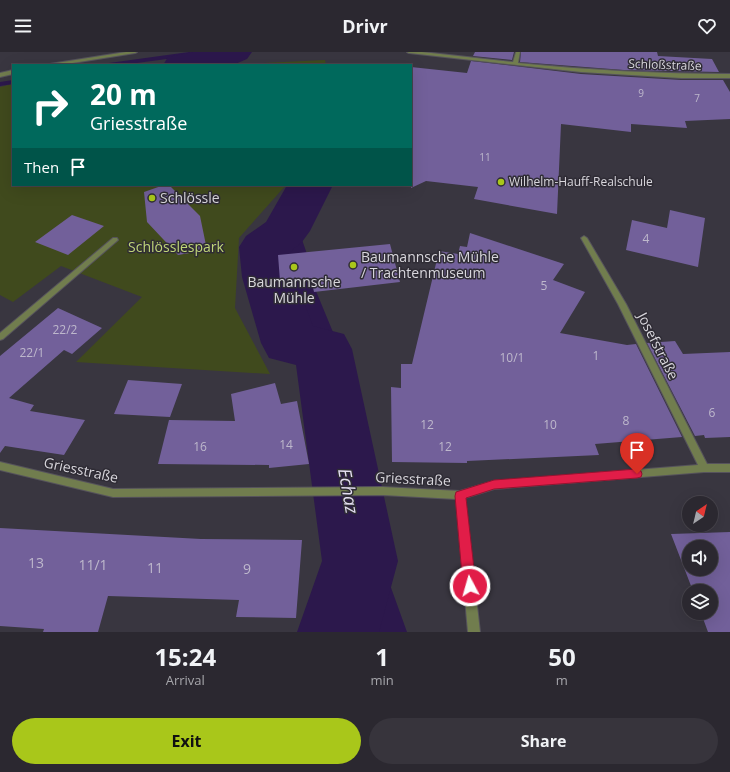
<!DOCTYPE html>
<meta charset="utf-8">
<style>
body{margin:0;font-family:"Open Sans",sans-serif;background:#37343c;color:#f1f3f6;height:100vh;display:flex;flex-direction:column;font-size:15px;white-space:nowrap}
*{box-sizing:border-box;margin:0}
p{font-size:13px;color:#a6a6ab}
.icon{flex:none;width:22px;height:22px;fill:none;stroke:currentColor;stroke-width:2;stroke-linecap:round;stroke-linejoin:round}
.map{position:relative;height:580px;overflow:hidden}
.details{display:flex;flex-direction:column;background:#2b2830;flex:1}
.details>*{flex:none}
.top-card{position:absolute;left:12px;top:12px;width:400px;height:122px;border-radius:0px;box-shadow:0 4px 16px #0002,0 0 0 1px #47444c;background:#00695c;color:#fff;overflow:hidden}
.needle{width:26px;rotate:35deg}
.controls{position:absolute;left:682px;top:444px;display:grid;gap:8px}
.controls a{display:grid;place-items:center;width:36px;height:36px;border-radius:50%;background:#2b2830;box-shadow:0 4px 16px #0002,0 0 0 1px #47444c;font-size:20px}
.pin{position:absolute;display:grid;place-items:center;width:34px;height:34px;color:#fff;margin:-41px -17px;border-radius:50% 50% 50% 0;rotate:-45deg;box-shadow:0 0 4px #0007}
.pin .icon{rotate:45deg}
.me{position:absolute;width:44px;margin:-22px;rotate:354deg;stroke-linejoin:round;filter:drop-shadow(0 0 3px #0008)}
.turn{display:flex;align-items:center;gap:14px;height:84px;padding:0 12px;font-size:18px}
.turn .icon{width:52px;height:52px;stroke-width:2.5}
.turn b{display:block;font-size:28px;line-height:34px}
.then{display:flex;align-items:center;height:38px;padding:0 12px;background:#0003;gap:8px;font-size:15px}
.eta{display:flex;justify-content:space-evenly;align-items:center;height:68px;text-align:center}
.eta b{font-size:24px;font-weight:700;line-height:28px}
.cta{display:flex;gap:8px;margin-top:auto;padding:8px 12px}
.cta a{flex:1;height:46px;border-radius:24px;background:#a9c71a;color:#111;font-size:16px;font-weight:700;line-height:46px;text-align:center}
.cta a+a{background:#37343c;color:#f1f3f6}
header{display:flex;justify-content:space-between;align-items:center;height:52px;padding:0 12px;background:#2b2830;font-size:18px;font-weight:700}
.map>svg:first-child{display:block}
</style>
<header><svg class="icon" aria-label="menu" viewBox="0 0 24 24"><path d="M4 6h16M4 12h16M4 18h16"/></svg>Drivr<svg class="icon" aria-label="heart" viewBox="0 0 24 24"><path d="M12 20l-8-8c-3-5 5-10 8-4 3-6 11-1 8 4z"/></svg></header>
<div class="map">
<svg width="730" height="580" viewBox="0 0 730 580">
<rect width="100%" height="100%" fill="#393640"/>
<path fill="#404a1d" d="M325 8 326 13H263V11Z
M13 32V133H286L239 186 235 256 270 322 76 310 142 245 61 214 13 250 0 243V35Z"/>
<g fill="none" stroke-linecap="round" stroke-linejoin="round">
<path fill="#2c184c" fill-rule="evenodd" d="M189 0 227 2 230 4 227 6 189 4 122 13H106L109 11Z
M13 28V32L0 34V30Z
M302 133H311L313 135 309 137Z"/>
<path fill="#2c184c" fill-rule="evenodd" d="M285 170 295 173 299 179 307 202 303 209 292 211 281 209 277 202 271 179 275 173Z
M295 217 306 220 311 227 340 297 335 306 323 309 311 306 306 297 279 227 284 220Z
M360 488 376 494 407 580H359L338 509 344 494Z"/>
<path fill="#2c184c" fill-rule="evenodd" d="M193 0H252L247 7 233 13H163L168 5Z
M285 133H331L332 135 310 179 302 190 290 200 294 225 313 274 344 282 352 297 398 509 379 580H297L322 509 296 313 269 306 261 291 242 225 239 195 246 184 266 170 286 135Z"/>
</g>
<path fill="#72609a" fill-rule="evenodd" d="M475 0H514L512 8 473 4Z
M521 0H657L658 4 712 7 719 20 624 18 520 10Z
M471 9 581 22 681 28H723L730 40V67L685 69 687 76 631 72V80L561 72 557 162 474 147 478 135 426 129 411 136V15L467 21Z
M164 133H169L200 164 207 198 178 203 147 170 144 140Z
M670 158 705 166 698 215 626 198 632 168 667 176Z
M72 163 104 174 68 203 35 190Z
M470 181 564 212 553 228 585 240 560 281 627 293 636 292 682 385 595 392 599 403 467 409V411L392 410 391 335 401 336V312H412L439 199 458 202 460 194 467 195Z
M390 192 400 230 314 240 311 226 280 229 278 203Z
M58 256 102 276 72 302 64 298 9 346 34 353 30 359 85 368 64 403 5 394 0 401V304Z
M675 289 683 302 730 300V385L705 386 704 383 695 384 647 291Z
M128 328 182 332 170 365 114 362Z
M275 331 281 352 297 349 309 412 269 416V413L158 412 169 368 235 369 231 342Z
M0 476 201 487 302 488 296 566 236 565 239 548 108 544 98 580H43L44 577 0 574Z
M730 480V580H708L701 561H711V539H693L671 482ZM689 495H711V517H689Z"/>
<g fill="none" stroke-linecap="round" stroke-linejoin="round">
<g stroke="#56535c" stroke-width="2">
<path id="lane" d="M113 186H117L118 188 3 287 0 288V281Z"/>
</g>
<g stroke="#56535c" stroke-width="2">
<path id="street" d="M126 0H137L135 1 60 13H48L50 12Z
M407 0H422L513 10 516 0H520L518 11C588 18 659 22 730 22V26H681L581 20 409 1Z
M13 18V22L0 25V21Z
M584 184 587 186 626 252 707 412H730V420H704L494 437 465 446 480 580H468L456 447 383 443 113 445 0 418V410L113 437 383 435 460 439 494 429 698 413 618 252 581 186Z"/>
</g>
<use href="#lane" fill="#717d4e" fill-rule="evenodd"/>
<use href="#street" fill="#717d4e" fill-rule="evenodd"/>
</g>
<path fill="#e11d48" stroke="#92132f" d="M637 417 641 419 642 422 641 425 637 426 494 437 466 446 476 534 474 539 470 540 465 539 463 534 455 444 456 440 494 428Z"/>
<g fill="#a9c71a" stroke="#2f2c35" stroke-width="1.5">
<circle cx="501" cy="130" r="4"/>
<circle cx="152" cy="146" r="4"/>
<circle cx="353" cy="213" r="4"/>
<circle cx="294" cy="215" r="4"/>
</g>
<g text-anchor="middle" stroke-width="3" stroke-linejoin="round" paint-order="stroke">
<g font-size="10" fill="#beb8cc">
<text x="641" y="45">9</text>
<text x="697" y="50">7</text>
<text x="485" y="109">11</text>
</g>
<g font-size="12" fill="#d8d6dc" stroke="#2f2c35">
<text transform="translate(665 13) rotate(2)" y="4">Schloßstraße</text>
</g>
<g font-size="12" fill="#d8d6dc" stroke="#2f2c35" text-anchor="start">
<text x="509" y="134">Wilhelm-Hauff-Realschule</text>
</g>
<g font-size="12" fill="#beb8cc">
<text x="646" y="191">4</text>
<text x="544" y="238">5</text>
<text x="65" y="282">22/2</text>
<text x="32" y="305">22/1</text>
<text x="596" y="308">1</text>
<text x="512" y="310">10/1</text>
<text x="712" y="365">6</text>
<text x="626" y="373">8</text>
<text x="427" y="377">12</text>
<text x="550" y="377">10</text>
<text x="286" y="397">14</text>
<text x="200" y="399">16</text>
<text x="445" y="399">12</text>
</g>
<g font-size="14" fill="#d8d6dc" stroke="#2f2c35" text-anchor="start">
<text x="160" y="151">Schlössle</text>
<text x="361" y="210">Baumannsche Mühle<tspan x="361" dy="16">/ Trachtenmuseum</tspan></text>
<text x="294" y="235" text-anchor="middle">Baumannsche<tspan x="294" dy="16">Mühle</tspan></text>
</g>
<g font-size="14" fill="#c0d678" stroke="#2f2c35">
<text x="176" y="200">Schlösslespark</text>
</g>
<g font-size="14" fill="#d8d6dc" stroke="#2f2c35">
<text transform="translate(658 294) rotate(63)" y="5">Josefstraße</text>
<text transform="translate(81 418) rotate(12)" y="5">Griesstraße</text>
<text transform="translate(413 427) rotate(3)" y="5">Griesstraße</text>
</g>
<g font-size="14" fill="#beb8cc">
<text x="36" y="516">13</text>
<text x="93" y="518">11/1</text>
<text x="155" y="521">11</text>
<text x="247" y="522">9</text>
</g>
<g font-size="18" font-style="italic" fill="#e4dff1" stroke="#2f2c35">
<text transform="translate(348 439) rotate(80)" y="6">Echaz</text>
</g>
</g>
</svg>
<div class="controls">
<a><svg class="needle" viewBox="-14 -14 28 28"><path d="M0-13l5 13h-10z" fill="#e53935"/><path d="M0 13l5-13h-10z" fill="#a6a6ab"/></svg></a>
<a><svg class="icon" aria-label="sound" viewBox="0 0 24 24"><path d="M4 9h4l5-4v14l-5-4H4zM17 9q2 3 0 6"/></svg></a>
<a><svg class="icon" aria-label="layers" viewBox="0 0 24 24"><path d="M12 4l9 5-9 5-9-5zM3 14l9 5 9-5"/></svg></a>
</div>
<div class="pin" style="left:637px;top:422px;background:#d93025"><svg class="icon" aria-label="arrive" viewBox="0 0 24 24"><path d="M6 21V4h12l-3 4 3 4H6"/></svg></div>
<svg class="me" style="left:470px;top:534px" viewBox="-20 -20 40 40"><circle r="17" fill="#e11d48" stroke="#fff" stroke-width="3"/><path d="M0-11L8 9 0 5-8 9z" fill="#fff"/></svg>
<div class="top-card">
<div class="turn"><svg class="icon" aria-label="right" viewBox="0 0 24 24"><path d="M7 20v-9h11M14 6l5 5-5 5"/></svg><div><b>20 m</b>Griesstraße</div></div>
<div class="then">Then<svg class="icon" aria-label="arrive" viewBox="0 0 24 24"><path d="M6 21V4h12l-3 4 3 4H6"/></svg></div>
</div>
</div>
<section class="details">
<div class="eta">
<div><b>15:24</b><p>Arrival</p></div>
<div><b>1</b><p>min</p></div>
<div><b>50</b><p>m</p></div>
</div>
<div class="cta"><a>Exit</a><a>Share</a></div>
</section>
